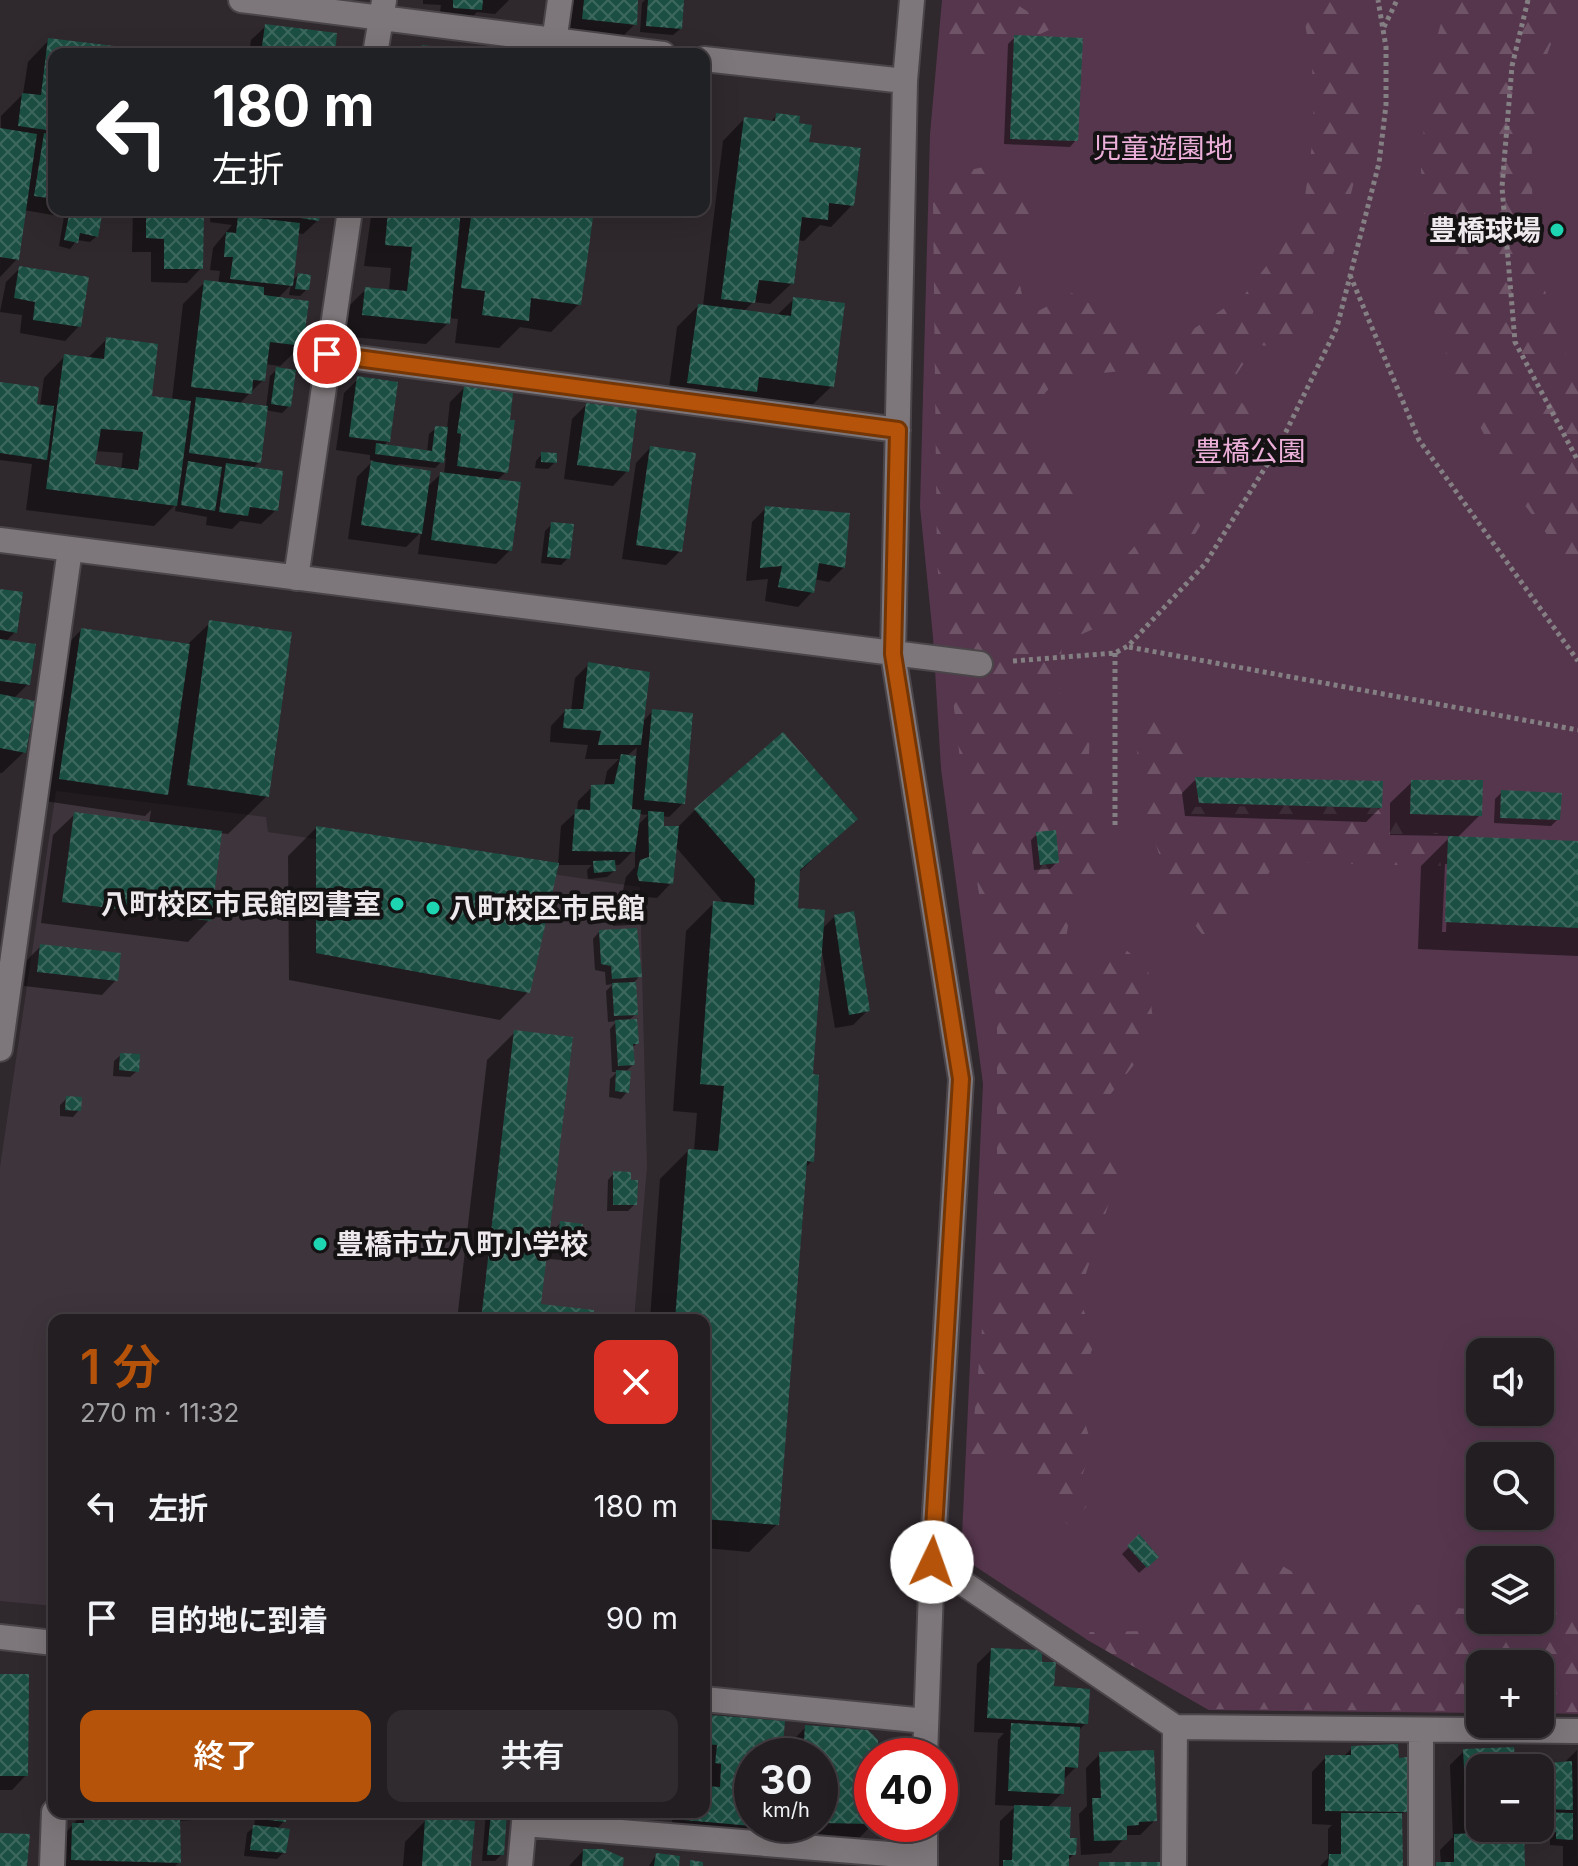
<!DOCTYPE html>
<html lang="ja">
<meta charset="utf-8">
<style>
body{margin:0;font-family:Inter,"Noto Sans JP",sans-serif;background:#2f2b2f;color:#f1f3f6;height:100vh;display:flex;flex-direction:column;font-size:30px;white-space:nowrap}
*{box-sizing:border-box;margin:0}
p{font-size:26px;color:#a3a2a5}
.icon{flex:none;width:44px;height:44px;fill:none;stroke:currentColor;stroke-width:2;stroke-linecap:round;stroke-linejoin:round}
.map{position:relative;flex:1;overflow:hidden}
.sheet{position:absolute;left:48px;top:1314px;width:662px;height:504px;display:flex;flex-direction:column;background:#231e22;border-radius:16px;box-shadow:0 8px 32px #0002,0 0 0 2px #403c40}
.sheet>*{flex:none}
.guide{position:absolute;left:48px;top:48px;width:662px;height:168px;border-radius:16px;box-shadow:0 8px 32px #0002,0 0 0 2px #403c40;background:#202124;color:#fff;overflow:hidden}
.controls{position:absolute;left:1466px;top:1338px;display:grid;gap:16px}
.controls a{display:grid;place-items:center;width:88px;height:88px;border-radius:16px;background:#231e22;box-shadow:0 8px 32px #0002,0 0 0 2px #403c40;font-size:40px}
.speed{position:absolute;left:734px;top:1738px;display:flex;gap:16px;font-size:40px;font-weight:700;text-align:center}
.speed>*{display:grid;place-content:center;width:104px;height:104px;border-radius:50%;background:#231e22;box-shadow:0 8px 32px #0002,0 0 0 2px #403c40;line-height:1}
.speed small{font-size:20px;font-weight:400}
.speed .limit{border:12px solid #d22;background:#fff;color:#111}
.pin{position:absolute;display:grid;place-items:center;width:68px;height:68px;color:#fff;margin:-34px;border:4px solid #fff;border-radius:50%;box-shadow:0 2px 8px #0007}
.me{position:absolute;width:88px;margin:-44px;rotate:3deg;stroke-linejoin:round;filter:drop-shadow(0 0 6px #0008)}
.turn{display:flex;align-items:center;gap:28px;height:168px;padding:0 32px;font-size:36px}
.turn .icon{width:104px;height:104px;stroke-width:2.5}
.turn b{display:block;font-size:56px;line-height:68px}
.round{display:grid;place-items:center;flex:none;width:84px;height:84px;border-radius:16px;background:#2f2b2f}
.overview{display:flex;align-items:center;justify-content:space-between;height:136px;padding:0 32px}
h1{font-size:48px;font-weight:600;line-height:60px;color:#b45309}
.cta{display:flex;gap:16px;margin-top:auto;padding:16px 32px}
.cta a{flex:1;height:92px;border-radius:16px;background:#b45309;color:#fff;font-size:32px;font-weight:600;line-height:92px;text-align:center}
.cta a+a{background:#2f2b2f;color:#f1f3f6}
ul{padding:0;list-style:none}
li{display:flex;align-items:center;gap:24px;height:112px;padding:0 32px}
li div{flex:1}
li b{display:block;font-size:30px}
li em{font-style:normal}
.map>svg:first-child{display:block}
</style>
<div class="map">
<svg width="1578" height="1866" viewBox="0 0 1578 1866">
<defs>
<pattern id="forest-firs" width="22" height="20" patternUnits="userSpaceOnUse" patternTransform="scale(2)"><rect width="22" height="20" fill="#56364d"/><path d="M5 1l3.5 6h-7zM16 11l3.5 6h-7z" fill="#6f5367"/></pattern>
<pattern id="building-cross-hatch" width="8" height="8" patternUnits="userSpaceOnUse" patternTransform="scale(2)"><rect width="8" height="8" fill="#1c4f43"/><path d="M0 0l8 8M0 8l8-8" fill="none" stroke="#3d685e"/></pattern>
</defs>
<rect width="100%" height="100%" fill="#2f282d"/>
<path fill="#3e343b" d="M56 791 266 817 268 832 640 887 647 1167 634 1320H54V1606L0 1601V1167Z"/>
<path fill="#56364d" fill-rule="evenodd" d="M942 0H1578V1714L1540 1713V1664H1480V1713L1209 1710 1086 1639 961 1557 983 1084 941 769 933 637 920 507 930 134ZM1480 1352H1540V1412H1480ZM1480 1456H1540V1516H1480ZM1480 1560H1540V1620H1480Z"/>
<path fill="url(#forest-firs)" fill-rule="evenodd" d="M950 0H1010L1053 28 983 61 943 45Z
M1301 0H1354C1361 28 1368 57 1367 85 1366 175 1329 264 1301 348L1256 345 1226 390 1264 421 1169 577 1125 615 1073 638 1062 640 1059 701 1090 723 1089 755 1099 872 1073 893 1065 946 1083 969 1120 945 1148 968 1152 1013 1163 1028 1083 1129 1119 1172 1078 1298 1096 1337 1077 1396 1092 1446 1082 1476 1086 1507 1068 1525 1009 1458 971 1454 997 1158V1003L968 827 937 564 933 200 943 176 997 164 1035 205 1013 254 1027 317 1072 293 1164 349 1245 294 1302 219 1314 130 1312 65ZM1133 370 1187 415 1185 488 1120 563 1051 550 1076 492 1030 433 1045 393 1060 377Z
M1448 0H1573C1564 18 1553 36 1547 55 1518 139 1531 302 1578 377V575L1517 495 1453 377 1430 297 1421 170 1428 67Z
M1188 717 1192 807 1392 804 1418 832 1438 833 1441 866 1278 862 1216 937 1205 938 1176 901 1148 823 1133 724Z
M1235 1561 1279 1564 1320 1588 1363 1600 1480 1610V1620H1540V1611L1578 1613V1712H1540V1664H1480V1711L1207 1709 1086 1639 1090 1632 1149 1631 1188 1595Z"/>
<path fill="#0007" fill-rule="evenodd" d="M423 0H509L495 14 477 12 466 23 439 21 441 5 423 4Z
M561 0H636L635 24 620 39 569 33 571 7Z
M645 0H682L680 29 673 35 640 32 642 3Z
M266 26 333 54H249L251 40Z
M1015 37 1076 140 1070 147 1004 144 1008 44Z
M49 40 158 54H54V210H101L97 236 90 242 77 240 70 249 59 246 64 217 24 210 17 259 0 277 1 116 23 94 28 62Z
M777 115 797 125 807 144 852 205 831 227 820 225 804 241 797 240 792 283 770 304 753 302 743 312 776 316 794 299 832 386 810 407 667 404 677 327 698 306H703L723 141 744 119 769 123Z
M133 210H319L318 220 303 234 297 233 291 282 298 275 307 289 300 296 289 295 291 285 277 299 302 345 277 369 289 406 282 413 265 410 259 462 252 469 276 510 261 524 240 521 232 529 206 525 207 517 175 511 176 504 154 526 26 510 32 464 0 460V384L40 406 44 378 65 356 87 359 107 339 150 397 172 400 183 304 205 282 218 284 220 271 210 270 213 248 232 225 210 222 211 211 202 219 201 268 187 283 151 282V252H132ZM265 364 280 366 270 376 266 408 239 404 263 380ZM95 451 123 453 121 470 93 466Z
M372 210H592L579 304 551 332 520 327 499 348 455 343 458 319 448 318V323L426 344 342 336 344 311 366 289 389 291 391 268 364 266Z
M20 268 79 326 65 341 20 333 22 315 0 312 6 282Z
M358 379 388 441 383 446 427 452 429 434 436 428 447 429 450 402 464 388 508 421 506 472 496 481 510 550 496 564 418 554 421 532 406 547 348 539 357 477 374 460H370V455L336 450 344 393ZM446 457 444 474H441L427 487 398 467V464L435 468Z
M586 405 627 471 613 486 564 479 572 419Z
M650 448 680 551 666 565 622 559 636 463Z
M542 454 555 462 548 469 535 468 536 461Z
M766 508 844 567 829 582 814 579 812 592 798 607 765 601 768 579 746 581 752 522Z
M552 524 568 558 561 565 541 563 545 531Z
M0 591 15 632 6 641 28 684 13 699 24 752 2 773H0Z
M210 623 267 796 228 834 220 833 209 920 188 942 41 923 53 835 75 814 149 824 151 810 145 816 38 800 60 652 81 630 186 646Z
M589 664 642 722 653 711 683 803 669 817 662 816V828H677L695 810 856 819 798 873 796 910 822 929 834 917 868 1010 853 1025 835 1028 821 945 811 1076 812 1161 804 1169 777 1524 749 1552 706 1548 704 1562V1320H650L660 1179 688 1151H694L697 1113 673 1111 686 931 714 903 725 904 675 846 671 883 657 898 625 895 623 890 626 877 635 867V849L619 865H613L614 871 607 877 588 879 587 870 592 865H558L561 826 577 811 578 801 592 787 604 786 607 771 619 759H585L588 745 550 742 551 726 565 711H571L575 678ZM637 747 636 758 626 757ZM638 814 648 815 637 826Z
M1196 779 1380 808 1366 822 1185 816 1182 793Z
M1412 782 1480 815 1457 838 1578 843V956L1418 949 1421 866 1451 836 1390 835V803ZM1445 864H1449L1446 932H1442Z
M1502 792 1558 819 1551 826 1494 823 1495 799Z
M316 828 528 992 500 1020 289 980 288 856Z
M1037 834 1057 862 1050 869 1034 870 1031 840Z
M619 899 636 918 629 925 613 926V906Z
M599 932 640 976 634 982 636 1014 628 1021 637 1043 631 1049 633 1065 625 1072 627 1092 621 1099 609 1097 610 1079 617 1072H612L610 1029 617 1021 608 1022 606 991 613 984 606 985 605 972 595 970 593 939Z
M41 946 116 980 102 995 24 986 27 960Z
M515 1032 539 1305 591 1320H457L487 1060Z
M121 1055 137 1071 130 1077 113 1076 114 1061Z
M67 1098 79 1110 73 1117 60 1116V1105Z
M614 1173 635 1204 628 1211H607L608 1180Z
M560 1223 577 1255 571 1261 550 1259 554 1230Z
M1139 1537 1157 1557 1139 1573 1122 1554Z
M991 1650 1040 1664 1052 1688 1086 1723 1078 1731 1076 1767 1062 1781V1793L1047 1808 1074 1854 1067 1861V1866H999L1000 1821 1016 1806 995 1805 998 1740 1004 1733 974 1732 977 1664Z
M0 1676 26 1775 12 1790H0Z
M710 1717 780 1756H752V1824L755 1825 741 1840 671 1834 673 1812H704V1788H707L708 1777H704V1723Z
M805 1728 876 1756H872L873 1824 859 1838 793 1836V1824H820V1756H790L791 1742Z
M1352 1748 1405 1811 1400 1816 1401 1866H1320L1328 1858V1829L1332 1825 1312 1824V1772L1326 1757H1343Z
M1577 1750 1578 1866H1563V1846L1550 1845V1838H1532V1828H1540V1768H1536L1563 1764Z
M1464 1751 1514 1768H1480V1828H1517L1512 1834 1523 1866H1436L1441 1864 1440 1850 1453 1837 1450 1765Z
M1100 1754 1155 1820 1140 1835H1127L1111 1853 1081 1855 1079 1814 1087 1806 1086 1768Z
M84 1812H170V1819H176V1812L198 1814 192 1820 178 1821 179 1862 175 1866H58L59 1840Z
M256 1812H285L284 1821 276 1830 284 1852 277 1859 244 1856 247 1833 254 1827Z
M385 1812H452L443 1821 469 1866H403L405 1842 428 1818 384 1815Z
M486 1812H505L502 1854 495 1861H482Z
M549 1812H592L583 1821 550 1825Z
M601 1812H644L601 1816Z
M583 1851 621 1866H569Z
M656 1855 677 1866H649Z"/>
<path fill="url(#building-cross-hatch)" fill-rule="evenodd" d="M453 0H483L482 10 453 8Z
M584 0H638L637 25 582 19Z
M648 0H684L682 29 646 26Z
M265 24 337 33 335 54H261Z
M1014 35 1083 38 1078 141 1010 139Z
M48 38 164 52V54H54V131L18 126 22 93 41 95Z
M422 45 478 52 477 54H421Z
M776 113 800 116 799 123 812 125 809 142 861 148 854 206 829 203 828 220 802 217 794 284 759 280 755 303 721 299 744 117 775 121Z
M0 128 37 134 19 260 0 257Z
M44 133 54 135V199L34 196Z
M70 210H103L98 237 80 233 78 243 64 240Z
M146 210H204L203 269H164V239L146 238Z
M249 210H321L319 221Z
M388 210H461L450 324 362 315 365 287 407 291 412 247 385 245Z
M472 210H594L581 305 531 298 529 321 482 315 485 291 461 288Z
M238 216 300 223 293 286 230 279 233 257H224L226 232 236 233Z
M19 266 89 277 81 327 33 320 35 302 14 298Z
M298 273 311 275 309 290 295 289Z
M204 280 264 287V295L309 301 303 346 270 342 265 381 253 380 252 394 191 387Z
M793 297 845 303 834 387 759 377 757 392 687 383 698 304 791 316Z
M106 337 158 344 152 396 191 401 177 506 46 489 64 354 104 359ZM101 429 143 432 138 470 95 464Z
M276 367 296 370 291 407 271 404Z
M357 376 398 382 390 442 349 437Z
M0 382 39 387 37 404 54 406 47 460 0 453Z
M464 386 513 393 510 420H515L508 473 457 466 461 434 457 433Z
M196 397 268 406 261 463 189 453Z
M586 403 637 409 629 472 577 465Z
M435 426 448 427 444 463 375 454 376 443 432 451Z
M650 446 696 453 682 552 636 545Z
M541 452 557 453V463L541 462Z
M188 461 222 467 215 511 181 505Z
M371 461 431 471 422 534 361 525Z
M226 463 283 471 278 511 250 507 248 516 219 512Z
M440 472 521 482 512 551 431 540Z
M765 506 850 513 845 568 819 563 814 593 778 587 782 566 760 568Z
M551 522 574 524 570 559 547 557Z
M0 589 23 592 17 633 0 630Z
M209 620 292 632 269 797 187 785Z
M81 628 190 644 168 795 59 779Z
M0 639 36 644 30 685 0 681Z
M588 662 650 672 641 745H598L601 731 563 728 565 709H583Z
M0 694 35 701 26 753 0 748Z
M652 709 693 713 685 804 644 800Z
M783 732 858 819 800 870 798 908 825 910 813 1074 819 1075 814 1162 807 1161 779 1525 704 1519V1320H675L688 1149 718 1151 724 1086 700 1084 713 901 754 905 755 879 694 809Z
M621 754 636 756 632 809 641 810 635 852 572 851 575 809 590 810 591 785 614 784Z
M1195 777 1383 781 1382 808 1199 803Z
M1411 780H1483L1482 816 1410 814Z
M1501 790 1562 793 1560 820 1500 818Z
M648 811 664 812V826H679L673 884 639 881 637 874 640 860 649 857Z
M74 812 222 831 211 921 62 902Z
M316 826 559 863 530 993 316 953Z
M1056 830 1059 863 1040 865 1036 832Z
M1448 836 1578 841V928L1445 922Z
M615 860 616 871 594 873 593 861Z
M636 897 638 919 619 920V898Z
M854 911 870 1011 849 1015 834 915Z
M637 928 642 977 612 979 611 966 601 964 599 930Z
M40 944 121 953 118 981 37 972Z
M636 982 638 1015 614 1016 612 983Z
M637 1019 639 1044H633L635 1065 618 1066 615 1020Z
M514 1030 573 1037 541 1304 594 1310 593 1320H481Z
M120 1053 140 1054 139 1072 119 1070Z
M616 1070 631 1071 629 1093 615 1091Z
M66 1096 82 1097 81 1111 65 1110Z
M613 1171 631 1172V1180H638L637 1205H613Z
M560 1221 583 1224 579 1256 556 1253Z
M1139 1534 1159 1557 1147 1568 1127 1546Z
M704 1542H708L706 1566H704Z
M991 1648 1042 1650V1662H1056L1054 1686 1090 1689 1088 1724 987 1718Z
M0 1674H29L28 1776H0Z
M709 1715 785 1721 782 1756H752V1826L684 1820 685 1812H704V1786L720 1787 721 1764 715 1763 717 1745 706 1744Z
M1011 1723 1080 1727 1078 1768 1065 1767 1064 1794 1008 1791Z
M805 1725 868 1730 878 1740V1756H872V1824L820 1823V1756H808V1752H803Z
M1398 1744 1399 1758 1407 1757V1812L1325 1811V1755H1351V1746Z
M1514 1747 1516 1768H1480V1824L1467 1825 1463 1749Z
M1154 1750 1157 1821 1139 1822V1825L1127 1826V1840L1094 1841 1092 1798H1101L1099 1752Z
M1572 1761 1573 1810 1540 1809V1768H1537V1764Z
M1014 1805 1071 1807 1070 1838H1077L1076 1855H1069V1866H1003V1860H1012Z
M85 1812H172V1817H180L181 1863 71 1860 72 1823H84Z
M261 1812H287L286 1822 260 1819Z
M491 1812H507L504 1855H487Z
M1540 1812 1573 1813V1840L1556 1839V1832H1538Z
M1341 1813H1402L1403 1866H1328L1329 1854H1341Z
M425 1818 475 1821 471 1866H422Z
M253 1825 290 1829 286 1853 250 1850Z
M1524 1831 1525 1866H1436V1862H1454V1834Z
M0 1833 30 1834 27 1866H0Z
M583 1849H604L624 1858 623 1866H582Z
M656 1853 680 1856 679 1866H654Z
M690 1860 703 1862V1866H690Z
M1099 1862H1160V1866H1099Z"/>
<g fill="none" stroke-linecap="round" stroke-linejoin="round">
<g stroke="#4a4549" stroke-width="28">
<path id="minor" d="M241 0 663 54
M912 0 905 81 893 654 961 1079 932 1562 925 1756
M554 42 560 0
M375 54 384 1
M704 59 905 81
M327 354 898 430
M0 540 980 664
M296 578 350 210
M0 1049 70 549
M932 1562 1175 1727 1578 1731
M0 1637 54 1643
M704 1699 926 1721
M524 1824 925 1857
M52 1866 54 1812
M520 1866 525 1812
M925 1866V1824
M1174 1866 1175 1727
M1421 1866V1732"/>
</g>
<path stroke="#847f83" stroke-width="5" stroke-dasharray="4 4" stroke-linecap="butt" d="M1528 0 1512 66 1502 187 1515 342 1578 461
M1384 27 1397 0
M1350 275 1419 440 1578 661
M1129 647 1578 730
M1115 653V828
M1013 661 1115 653 1128 646 1205 564 1280 444 1337 327 1379 163 1386 105V47L1378 0"/>
<use href="#minor" stroke="#7d767a" stroke-width="24"/>
</g>
<g fill="none" stroke-linecap="round" stroke-linejoin="round">
<g stroke="#753606" stroke-width="20">
<path id="route" d="M327 354 898 430 893 654 961 1079 932 1562"/>
</g>
<use href="#route" stroke="#b45309" stroke-width="14"/>
</g>
<g fill="#1dd5b1" stroke="#151214" stroke-width="3">
<circle cx="1557" cy="230" r="8"/>
<circle cx="397" cy="904" r="8"/>
<circle cx="433" cy="908" r="8"/>
<circle cx="320" cy="1244" r="8"/>
</g>
<g text-anchor="middle" stroke-width="8" stroke-linejoin="round" paint-order="stroke">
<g font-size="28" fill="#ecafd9" stroke="#151214">
<text x="1163" y="158">児童遊園地</text>
<text x="1250" y="461">豊橋公園</text>
</g>
<g font-size="28" font-weight="bold" fill="#ede9ec" stroke="#151214" text-anchor="end">
<text x="1541" y="240">豊橋球場</text>
<text x="381" y="914">八町校区市民館図書室</text>
<text x="449" y="918" text-anchor="start">八町校区市民館</text>
<text x="336" y="1254" text-anchor="start">豊橋市立八町小学校</text>
</g>
</g>
</svg>
<div class="controls">
<a><svg class="icon" aria-label="sound" viewBox="0 0 24 24"><path d="M4 9h4l5-4v14l-5-4H4zM17 9q2 3 0 6"/></svg></a>
<a><svg class="icon" aria-label="search" viewBox="0 0 24 24"><circle cx="10" cy="10" r="6"/><path d="M15 15l6 6"/></svg></a>
<a><svg class="icon" aria-label="layers" viewBox="0 0 24 24"><path d="M12 4l9 5-9 5-9-5zM3 14l9 5 9-5"/></svg></a>
<a>+</a>
<a>−</a>
</div>
<div class="speed"><div>30<small>km/h</small></div><div class="limit">40</div></div>
<div class="pin" style="left:327px;top:354px;background:#d93025"><svg class="icon" aria-label="arrive" viewBox="0 0 24 24"><path d="M6 21V4h12l-3 4 3 4H6"/></svg></div>
<svg class="me" style="left:932px;top:1562px" viewBox="-20 -20 40 40"><circle r="19" fill="#fff"/><path d="M0-13L10 11 0 6-10 11z" fill="#b45309"/></svg>
<div class="guide">
<div class="turn"><svg class="icon" aria-label="left" viewBox="0 0 24 24"><path d="M17 20v-9H6M10 6l-5 5 5 5"/></svg><div><b>180 m</b>左折</div></div>
</div>
<section class="sheet">
<div class="overview"><div><h1>1 分</h1><p>270 m · 11:32</p></div><a class="round" style="background:#d93025;color:#fff"><svg class="icon" aria-label="close" viewBox="0 0 24 24"><path d="M6 6l12 12M18 6L6 18"/></svg></a></div>
<ul>
<li><svg class="icon" aria-label="left" viewBox="0 0 24 24"><path d="M17 20v-9H6M10 6l-5 5 5 5"/></svg><div><b>左折</b></div><em>180 m</em></li>
<li><svg class="icon" aria-label="arrive" viewBox="0 0 24 24"><path d="M6 21V4h12l-3 4 3 4H6"/></svg><div><b>目的地に到着</b></div><em>90 m</em></li>
</ul>
<div class="cta"><a>終了</a><a>共有</a></div>
</section>
</div>
